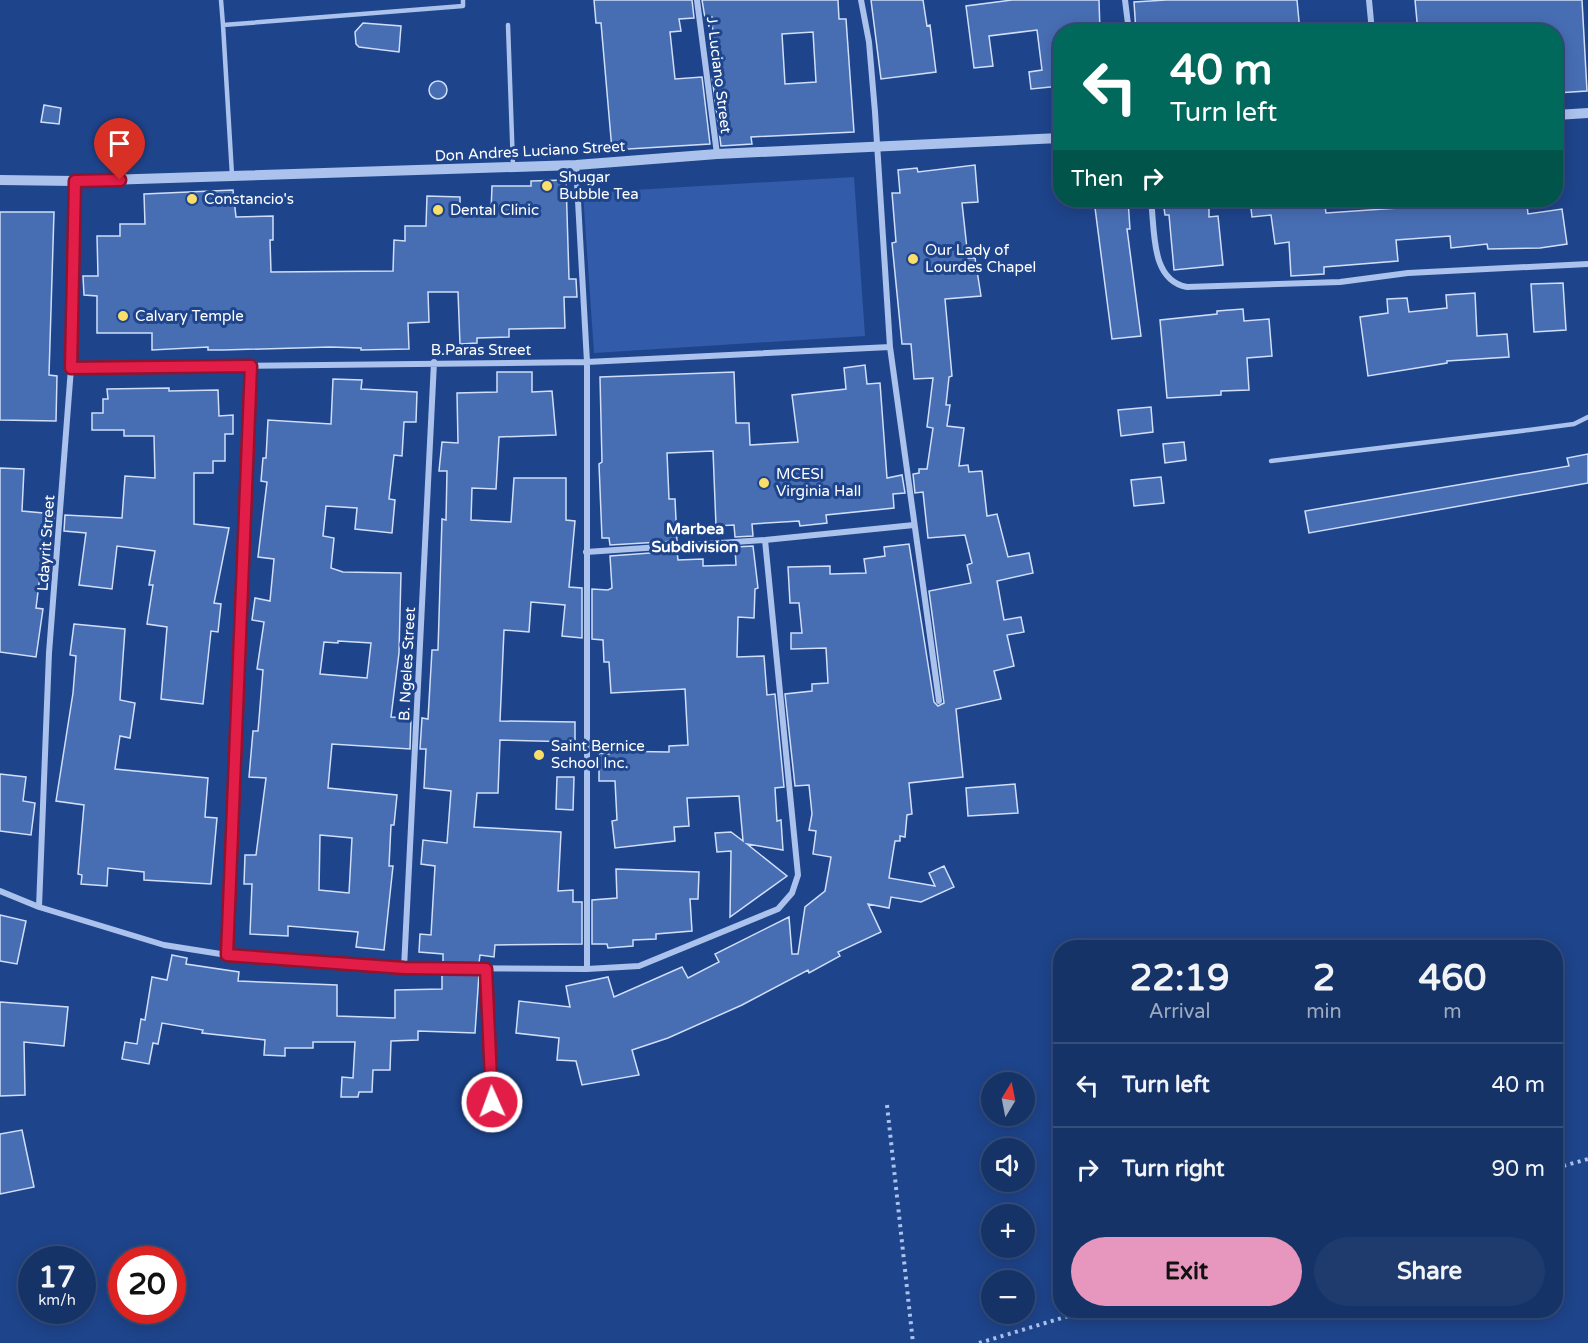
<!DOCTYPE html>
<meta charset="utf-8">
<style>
body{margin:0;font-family:"Varela Round",sans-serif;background:#1f3b6e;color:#f1f3f6;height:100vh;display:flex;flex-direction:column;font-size:22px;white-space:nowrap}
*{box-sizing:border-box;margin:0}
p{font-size:20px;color:#9eaac0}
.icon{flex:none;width:33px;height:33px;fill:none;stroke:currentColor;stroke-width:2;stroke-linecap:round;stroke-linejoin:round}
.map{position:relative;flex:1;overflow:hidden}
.side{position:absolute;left:1053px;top:940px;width:510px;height:378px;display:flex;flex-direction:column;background:#163368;border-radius:24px;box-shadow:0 3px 15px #0003,0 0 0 2px #354e7c}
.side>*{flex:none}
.top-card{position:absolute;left:1053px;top:24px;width:510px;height:183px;border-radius:24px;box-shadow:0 3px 15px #0003,0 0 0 2px #354e7c;background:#00695c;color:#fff;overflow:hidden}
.needle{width:39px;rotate:10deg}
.fabs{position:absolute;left:981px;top:1072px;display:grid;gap:12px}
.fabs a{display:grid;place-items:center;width:54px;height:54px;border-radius:50%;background:#163368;box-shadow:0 3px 15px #0003,0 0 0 2px #354e7c;font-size:30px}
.speed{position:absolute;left:18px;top:1246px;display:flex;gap:12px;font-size:30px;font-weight:700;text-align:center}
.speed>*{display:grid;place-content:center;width:78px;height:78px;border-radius:50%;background:#163368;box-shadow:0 3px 15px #0003,0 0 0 2px #354e7c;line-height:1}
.speed small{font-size:15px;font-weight:400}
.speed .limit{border:9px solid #d22;background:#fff;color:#111}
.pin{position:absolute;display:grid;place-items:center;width:51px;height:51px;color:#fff;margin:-62px -26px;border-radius:50% 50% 50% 0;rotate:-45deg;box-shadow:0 0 6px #0007}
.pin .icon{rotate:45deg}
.me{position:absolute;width:66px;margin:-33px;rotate:358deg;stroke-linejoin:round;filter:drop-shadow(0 0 4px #0008)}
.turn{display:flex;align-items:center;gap:21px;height:126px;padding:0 18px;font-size:27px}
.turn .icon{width:78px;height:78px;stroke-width:2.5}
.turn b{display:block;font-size:42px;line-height:51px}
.then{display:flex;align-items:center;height:57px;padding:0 18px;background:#0003;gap:12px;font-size:22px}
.eta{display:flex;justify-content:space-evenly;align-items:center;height:102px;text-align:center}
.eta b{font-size:36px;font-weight:800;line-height:42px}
.button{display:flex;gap:12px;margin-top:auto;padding:12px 18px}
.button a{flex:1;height:69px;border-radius:36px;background:#e797bd;color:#111;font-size:24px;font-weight:800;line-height:69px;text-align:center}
.button a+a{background:#1f3b6e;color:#f1f3f6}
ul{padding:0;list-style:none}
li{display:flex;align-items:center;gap:18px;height:84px;padding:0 18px;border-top:2px solid #354e7c}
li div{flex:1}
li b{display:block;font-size:22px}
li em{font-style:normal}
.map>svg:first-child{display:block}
</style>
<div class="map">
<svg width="1588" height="1343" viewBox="0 0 1588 1343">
<rect width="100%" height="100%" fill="#1e448b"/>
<path fill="#325ca9" d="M854 177 865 336 594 353 583 193Z"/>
<path fill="#476db3" stroke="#d0def9" stroke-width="1.5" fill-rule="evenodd" d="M594 0H692L694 18 679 19 681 31 670 32 675 79 702 77 710 144 612 150 601 23H596Z
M702 0H838L839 19H846L854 132 751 137 752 144 721 146 712 77 715 76 712 17 705 18ZM813 32 816 82 785 84 782 34Z
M871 0H923L927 26 930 25 936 72 881 79Z
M1012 0H1099L1100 32H1060L1058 34 1060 86 1031 89 1029 72 1042 70 1037 30 989 36 993 66 974 68 966 6Z
M1166 0H1297L1300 32H1136L1134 2Z
M1415 0H1582L1587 91 1556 93V32H1418Z
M363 23 401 26 399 52 359 47 356 44 355 32Z
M429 90a9 9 0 1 1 18 0a9 9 0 1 1-18 0Z
M44 105 61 108 59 124 41 122Z
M975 165 978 202 962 203 968 258H975L981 296 945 299 952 376 949 377 946 405H950L947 426 964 428 959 466 968 465 969 472 982 471 987 516 997 514 1008 557 1029 553 1033 573 997 581 1004 620 1021 617 1024 632 1007 635 1014 666 994 671 1001 699 956 709 963 777 909 783 912 814 907 815 905 837 900 836V841H895L889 878 935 886 929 873 944 866 954 887 921 902 891 897 889 908 868 904 881 932 838 952 840 956 809 973 808 970 742 1005 668 1038 632 1050 639 1075 582 1085 576 1061 557 1060 559 1038 516 1033 519 1001 570 1007 566 986 608 977 614 997 682 967 688 978 719 962 715 954 789 917 792 954H798L805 907 825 891 831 857 813 854 816 831 809 830 812 814 809 785 795 786 785 694 812 691V684L828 683 826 648 791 649V633H802L799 603H790L788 567 830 566V574L866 573 864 559 885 556 884 547 909 544 934 702 938 706 944 703 929 591 971 583 967 565 972 563 965 535 928 538 923 492 915 493 913 474 919 473V469H927L933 428 927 427 933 378 914 379 911 344H902L892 243 896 242 892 193H900L898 170 917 168 918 172Z
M566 180 569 279H576L577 297H564L565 328 509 329V337L477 338V343L460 344 458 292H428L429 322 408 323 409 349 361 350V348L330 347 223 350H208V347L152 350V333H97V296L84 295 83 276H98L97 236H120V224H145L144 194 233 190 236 217 273 216V240H270L271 272 393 271 394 240 405 241V226H426L427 196 460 197V212H491L492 186H531V181Z
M1094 200H1128L1130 229H1127L1141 336 1112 339Z
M1163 200H1209V217L1218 216 1223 265 1174 270 1169 215H1165Z
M1250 200H1324L1326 213 1442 205 1441 200H1522V206L1527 205 1528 214 1562 209 1567 244 1540 248 1488 249 1487 244 1451 248 1450 236 1396 240 1398 261 1324 267V274L1291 276 1289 242 1275 244 1271 215 1252 217Z
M0 212H54L49 375 57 376 56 421 0 420Z
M1563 283 1566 330 1534 332 1531 284Z
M1475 293 1477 336 1507 334 1509 357 1447 361V363L1368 376 1360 317 1388 313 1387 299 1407 298 1409 312 1447 308 1446 295Z
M1243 309 1244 321 1269 319 1272 356 1247 358 1249 390 1221 391V395L1167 398 1160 320 1217 314V311Z
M865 365 867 384 880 383 887 478 902 475 905 493 893 494 894 508 826 515 827 523 800 526 799 521 752 524 753 536 735 537 734 525 716 526 713 451 667 453 669 499H675L677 541 610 545 609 538H602L599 464 602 462 600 377 734 372 736 423H749L750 445 798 442 792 395 846 389 844 368Z
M497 372H532V392L552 391 556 435 499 437 496 489 472 488 471 520 511 522 514 478H566V520L575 521 569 587 582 588V638L562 636 565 605 531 602 529 632 504 630 500 721 575 722V742L500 740 498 793H477L474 827 561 832 558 891 573 890V902H582V944L495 945 494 957 480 955 479 963H443V954L419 952 420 934 431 935 435 866 421 864 423 840 447 843 451 791 424 788 426 749H420L422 718 428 719 432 650H438L442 519 446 520 447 471H439L442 442 458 443 457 393 497 392Z
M333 379 362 380 361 389 417 392 416 422H404L402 456 394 455 389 499 395 500 392 533 355 529 357 508 326 506 323 536 334 538 331 568 343 572 401 573 399 653 391 717 411 718 410 749 332 744 328 788 397 795 394 825H391L389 866H393L384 950 356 947 358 932 288 926V936L250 934 252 884H244L245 855H256L266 778 249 777 253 731H258L263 670 257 669 264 622 252 620 255 598 270 601 274 559 258 557 267 482 261 481 263 458H266L268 420 331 424ZM338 641 371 643 367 678 320 674 324 642 338 643ZM320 835 352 838 349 893 319 890Z
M169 388V391L218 390 219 416 233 415V434H225V461H213V473H194V524L229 528 214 603 221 604 218 632 211 631 203 704 161 699 167 627 147 624 153 585H149L155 551 117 546 112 589 79 585 86 533 64 531 65 515 122 518 125 476 155 478 154 436H124V430H92V413H103V399H108L107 389Z
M1151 407 1153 432 1121 436 1118 410Z
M1184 442 1186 460 1165 463 1163 444Z
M1588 454V483L1309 533 1305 511 1569 466 1567 458Z
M0 468 24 469 22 511 54 514 53 529 46 528 36 608 43 609 36 657 0 652Z
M1161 477 1164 503 1134 506 1131 480Z
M753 546 758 588 755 589 754 618 738 617 737 657 764 656 767 695 775 694 784 787 775 788 777 821 781 820 783 850 747 844 787 876 730 917 731 851 717 852 715 833 731 832 743 841 739 796 687 798 689 826 674 827 675 841 615 848 612 821 617 820 615 781H599V753L609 754V751L669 752V746L688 745 685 689 611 693 609 662H604L603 640 592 639V589L608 590 612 588 610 556 677 551 678 560 703 559V566L736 565 735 547Z
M74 624 125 629 120 700 135 703 130 738 120 736 115 769 208 778 205 817 217 818 211 884 144 880V872L108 868 107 886 81 884 82 875 78 874 84 805 56 801 73 693 76 656 70 655Z
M0 774 26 777 23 801 35 803 31 835 0 831Z
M557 777H574L573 810 556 809Z
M1015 784 1018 813 968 816 966 788Z
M616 869 699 872 698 899H690L692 931 656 934V939L633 940V946L608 948 607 944H592V900L617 898Z
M0 915 26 921 17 964 0 961Z
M172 955 187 958 186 964 239 972 238 981 337 985V1016L395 1018V990L442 989V973L479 974 475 1033 418 1031V1040L391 1041 390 1070H373L372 1092H359L358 1097H341L342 1077 353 1078 355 1042H313V1048H285V1056L264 1055 265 1040 202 1033 203 1030 162 1023 158 1044 153 1043 149 1064 122 1059 125 1042 137 1044 141 1019 145 1020 152 977 167 980Z
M0 1002 68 1007 64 1046 24 1042 25 1095 0 1096Z
M22 1130 34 1187 0 1194V1134Z"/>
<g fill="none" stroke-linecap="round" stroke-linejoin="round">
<path stroke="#aac2ec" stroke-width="4" stroke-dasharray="3 4.5" stroke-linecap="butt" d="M887 1105 913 1343
M1556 1168 1588 1159
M979 1343 1085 1311"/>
<path stroke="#aac2ec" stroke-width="4.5" d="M221 0 223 25 463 6V0
M223 25 232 175
M508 25 513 166
M1271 461 1529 430 1574 424 1588 417
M486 969 493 1124"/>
<path stroke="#aac2ec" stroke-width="6" d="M697 0 717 154
M861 0 869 42 875 112 890 347 939 701
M1125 0 1129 32
M1369 0 1372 32
M576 165 587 362V969
M1151 200C1155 230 1150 280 1187 287L1340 282 1408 273 1588 264
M71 368 587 362 890 347
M586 552 765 540 914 525
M0 891 39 907 164 945 227 955 404 968 587 969 639 966 778 909 792 893 798 875 765 540
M39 907 49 653 71 368 75 181
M227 955 251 367
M404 968 434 362"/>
<path stroke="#aac2ec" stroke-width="10" d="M1556 115 1588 113
M0 180 75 181 576 165 717 154 1060 138"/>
</g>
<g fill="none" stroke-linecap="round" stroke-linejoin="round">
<g stroke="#92132f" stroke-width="15">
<path id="route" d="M120 180 75 181 71 368 251 366 227 955 404 968 486 969 492 1102"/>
</g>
<use href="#route" stroke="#e11d48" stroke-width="10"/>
</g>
<g fill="#fbde6a" stroke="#1e448b" stroke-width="2">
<circle cx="547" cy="186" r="6"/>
<circle cx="192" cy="199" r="6"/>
<circle cx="438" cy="210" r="6"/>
<circle cx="913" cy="259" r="6"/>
<circle cx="123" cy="316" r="6"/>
<circle cx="764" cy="483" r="6"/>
<circle cx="539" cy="755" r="6"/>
</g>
<g text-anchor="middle" stroke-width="6" stroke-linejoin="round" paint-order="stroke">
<g font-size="15" fill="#fff" stroke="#1e448b">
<text transform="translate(719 75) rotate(83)" y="5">J. Luciano Street</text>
<text transform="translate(530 151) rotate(-3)" y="5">Don Andres Luciano Street</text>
<text x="481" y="355">B.Paras Street</text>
<text transform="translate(46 543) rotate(-86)" y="5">Ldayrit Street</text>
<text transform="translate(407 664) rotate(-87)" y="5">B. Ngeles Street</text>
</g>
<g font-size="15" fill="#fff" stroke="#1e448b" text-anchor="start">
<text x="559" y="182">Shugar<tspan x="559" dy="17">Bubble Tea</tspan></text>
<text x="204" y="204">Constancio's</text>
<text x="450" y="215">Dental Clinic</text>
<text x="925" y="255">Our Lady of<tspan x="925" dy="17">Lourdes Chapel</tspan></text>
<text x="135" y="321">Calvary Temple</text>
<text x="776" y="479">MCESI<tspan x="776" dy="17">Virginia Hall</tspan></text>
<text x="551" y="751">Saint Bernice<tspan x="551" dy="17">School Inc.</tspan></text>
</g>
<g font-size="16" font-weight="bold" fill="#fff" stroke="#1e448b">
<text x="695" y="534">Marbea<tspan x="695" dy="18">Subdivision</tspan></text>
</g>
</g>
</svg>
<div class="fabs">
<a><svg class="needle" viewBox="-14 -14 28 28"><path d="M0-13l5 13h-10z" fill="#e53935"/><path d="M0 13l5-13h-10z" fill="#9eaac0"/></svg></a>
<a><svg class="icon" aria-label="sound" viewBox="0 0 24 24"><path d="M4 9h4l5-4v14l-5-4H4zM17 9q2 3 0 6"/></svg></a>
<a>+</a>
<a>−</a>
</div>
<div class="speed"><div>17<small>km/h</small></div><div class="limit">20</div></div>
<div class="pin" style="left:120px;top:180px;background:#d93025"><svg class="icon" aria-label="arrive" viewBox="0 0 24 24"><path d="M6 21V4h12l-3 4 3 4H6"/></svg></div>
<svg class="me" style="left:492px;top:1102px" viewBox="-20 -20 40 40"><circle r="17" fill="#e11d48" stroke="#fff" stroke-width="3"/><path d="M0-11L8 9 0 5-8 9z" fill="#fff"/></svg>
<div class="top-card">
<div class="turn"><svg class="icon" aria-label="left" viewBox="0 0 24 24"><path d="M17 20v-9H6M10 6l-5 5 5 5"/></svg><div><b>40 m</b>Turn left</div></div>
<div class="then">Then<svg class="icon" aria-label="right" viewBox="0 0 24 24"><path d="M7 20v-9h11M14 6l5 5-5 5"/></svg></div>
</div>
<section class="side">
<div class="eta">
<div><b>22:19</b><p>Arrival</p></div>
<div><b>2</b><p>min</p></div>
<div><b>460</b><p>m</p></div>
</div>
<ul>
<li><svg class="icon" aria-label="left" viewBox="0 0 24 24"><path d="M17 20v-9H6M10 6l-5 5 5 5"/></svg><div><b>Turn left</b></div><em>40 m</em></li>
<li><svg class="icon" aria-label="right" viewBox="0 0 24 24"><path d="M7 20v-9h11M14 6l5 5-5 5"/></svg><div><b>Turn right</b></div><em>90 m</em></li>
</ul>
<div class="button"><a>Exit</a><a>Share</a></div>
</section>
</div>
